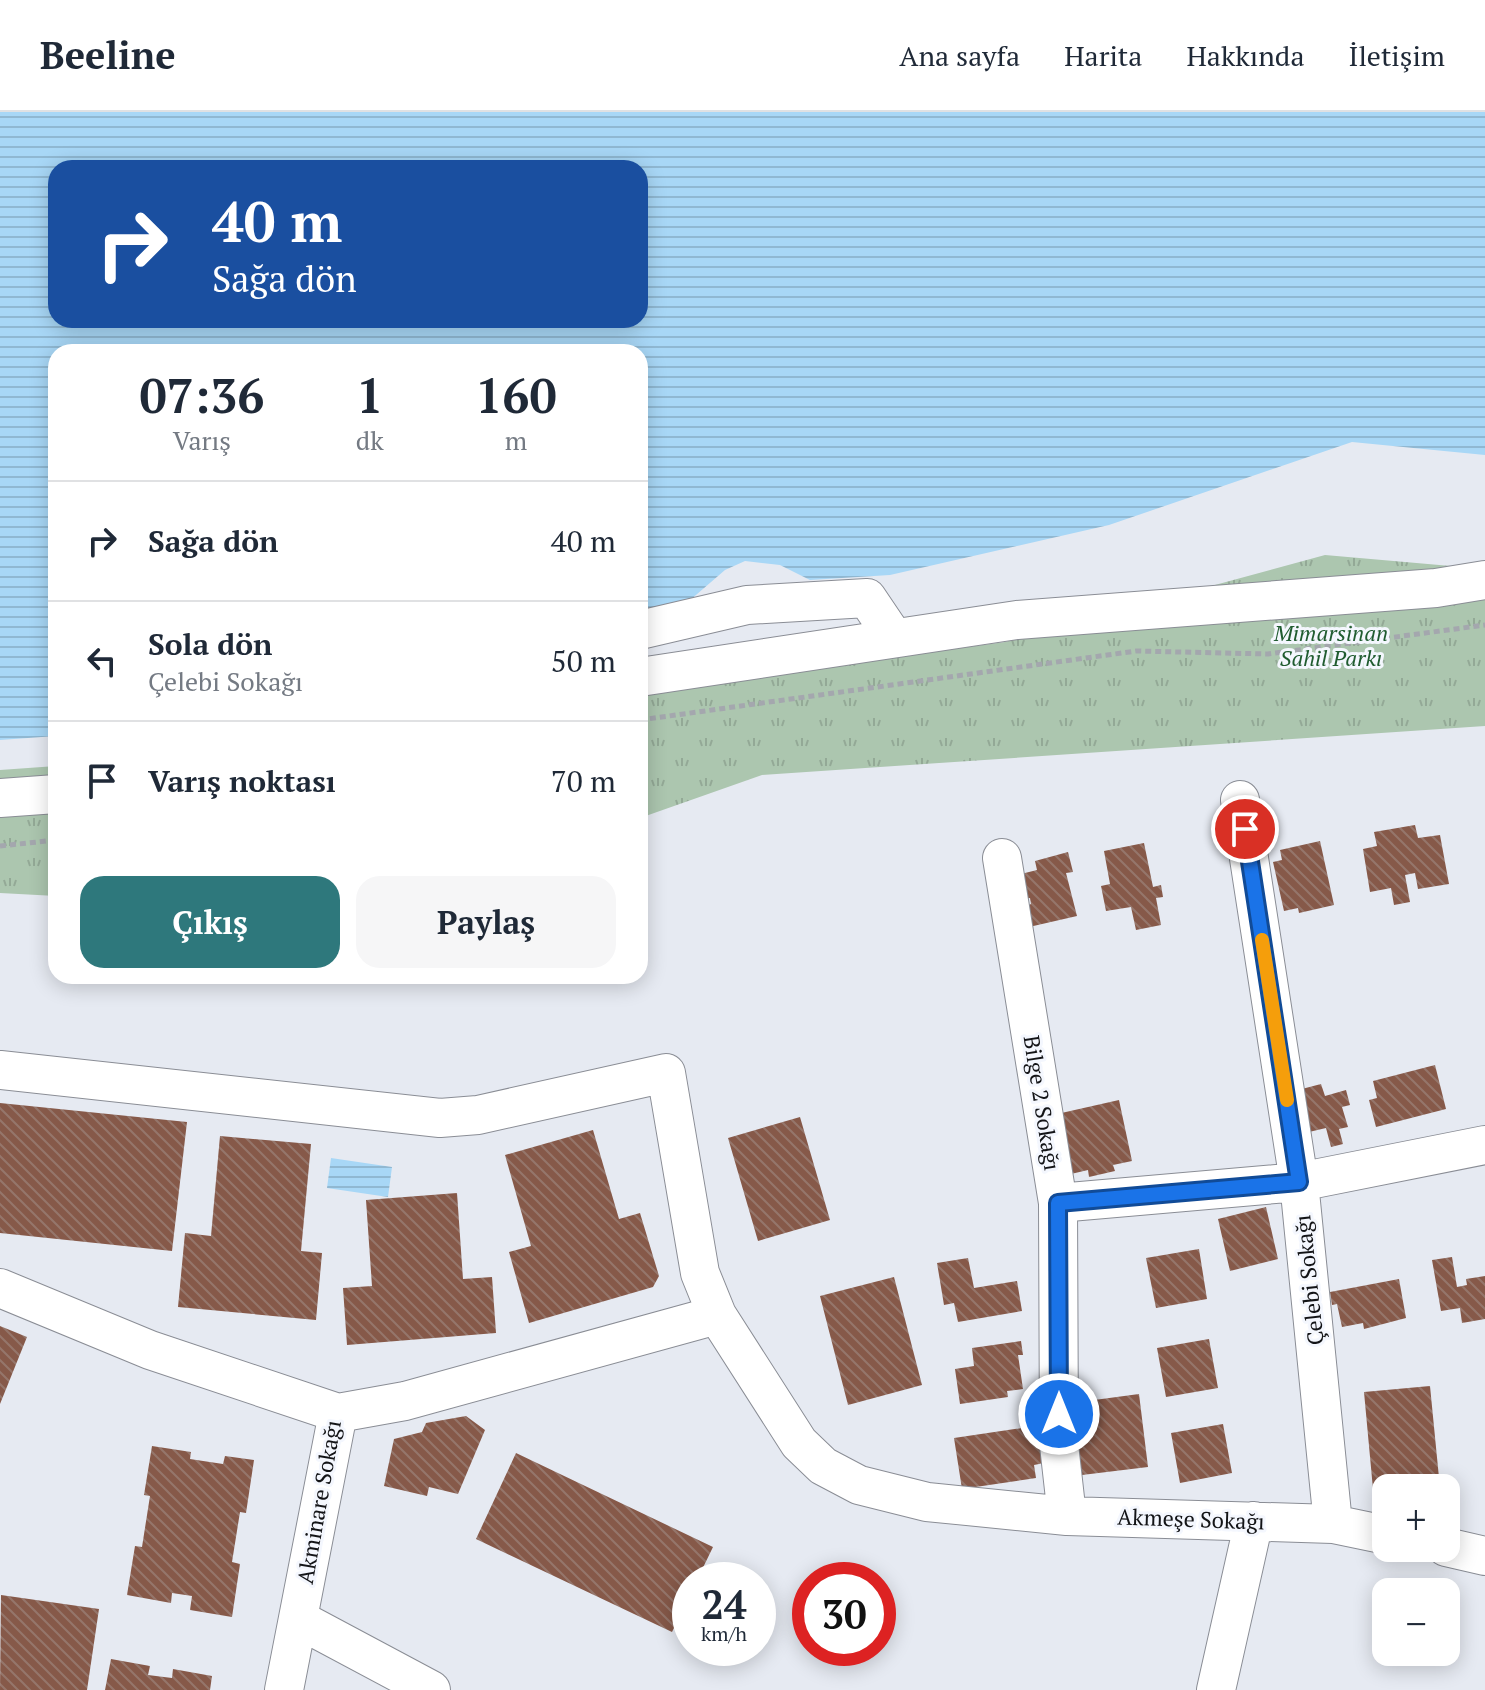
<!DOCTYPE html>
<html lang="tr">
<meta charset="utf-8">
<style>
body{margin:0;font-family:"PT Serif",serif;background:#f6f6f7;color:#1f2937;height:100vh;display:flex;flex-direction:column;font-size:30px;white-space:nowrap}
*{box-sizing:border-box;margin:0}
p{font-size:26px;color:#747a83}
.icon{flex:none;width:44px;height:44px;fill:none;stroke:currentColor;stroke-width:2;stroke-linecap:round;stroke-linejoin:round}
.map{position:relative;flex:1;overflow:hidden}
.panel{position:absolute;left:48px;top:232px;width:600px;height:640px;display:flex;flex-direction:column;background:#fff;border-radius:24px;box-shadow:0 4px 20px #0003}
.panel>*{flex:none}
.hud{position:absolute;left:48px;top:48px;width:600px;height:168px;border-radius:24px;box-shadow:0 4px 20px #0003;background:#1a4fa0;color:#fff;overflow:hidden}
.controls{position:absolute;left:1372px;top:1362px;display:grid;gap:16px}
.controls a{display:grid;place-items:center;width:88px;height:88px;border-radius:16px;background:#fff;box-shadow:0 4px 20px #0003;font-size:40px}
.speed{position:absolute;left:672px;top:1450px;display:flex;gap:16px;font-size:40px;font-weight:700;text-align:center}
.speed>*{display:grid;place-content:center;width:104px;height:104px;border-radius:50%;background:#fff;box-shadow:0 4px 20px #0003;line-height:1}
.speed small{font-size:20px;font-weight:400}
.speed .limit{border:12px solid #d22;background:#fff;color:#111}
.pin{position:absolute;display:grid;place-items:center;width:68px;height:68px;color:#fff;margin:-34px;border:4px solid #fff;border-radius:50%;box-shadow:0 2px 8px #0007}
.me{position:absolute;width:88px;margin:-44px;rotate:0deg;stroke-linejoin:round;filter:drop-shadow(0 0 6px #0008)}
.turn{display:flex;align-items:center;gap:28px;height:168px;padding:0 32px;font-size:36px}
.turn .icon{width:104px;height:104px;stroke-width:2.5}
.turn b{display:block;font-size:56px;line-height:68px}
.eta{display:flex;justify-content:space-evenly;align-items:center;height:136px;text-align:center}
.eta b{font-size:48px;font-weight:700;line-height:56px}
.primary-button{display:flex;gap:16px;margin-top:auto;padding:16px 32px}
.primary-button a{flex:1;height:92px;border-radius:24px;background:#2e787c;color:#fff;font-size:32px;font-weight:700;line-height:92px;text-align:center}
.primary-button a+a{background:#f6f6f7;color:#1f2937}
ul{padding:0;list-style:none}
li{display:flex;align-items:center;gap:24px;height:120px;padding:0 32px;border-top:2px solid #e0e1e3}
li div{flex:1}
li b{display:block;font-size:30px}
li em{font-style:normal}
header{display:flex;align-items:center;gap:48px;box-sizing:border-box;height:112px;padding:0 40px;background:#fff;border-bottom:2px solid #e0e1e3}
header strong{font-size:38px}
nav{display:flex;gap:44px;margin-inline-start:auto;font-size:28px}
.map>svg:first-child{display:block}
</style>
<header>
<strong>Beeline</strong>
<nav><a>Ana sayfa</a><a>Harita</a><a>Hakkında</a><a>İletişim</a></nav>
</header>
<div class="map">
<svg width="1485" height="1578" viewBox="0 0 1485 1578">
<defs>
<pattern id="park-tufts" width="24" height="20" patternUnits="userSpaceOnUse" patternTransform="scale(2)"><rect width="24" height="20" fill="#acc6af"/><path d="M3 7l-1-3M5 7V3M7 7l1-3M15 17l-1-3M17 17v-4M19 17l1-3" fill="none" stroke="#93a996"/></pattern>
<pattern id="water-rules" width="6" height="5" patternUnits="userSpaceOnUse" patternTransform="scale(2)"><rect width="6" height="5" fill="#a8d7f6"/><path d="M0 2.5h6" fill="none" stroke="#90b8d2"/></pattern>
<pattern id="building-back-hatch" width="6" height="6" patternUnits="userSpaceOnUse" patternTransform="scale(2)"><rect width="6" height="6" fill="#865949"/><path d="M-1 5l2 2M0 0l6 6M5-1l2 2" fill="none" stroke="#95766b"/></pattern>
</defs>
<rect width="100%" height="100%" fill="#e6eaf2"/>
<path fill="url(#park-tufts)" d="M1325 443 1485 457V614L762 663 640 706V579L1005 530Z
M56 654V784L0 781V658Z"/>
<path fill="url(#water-rules)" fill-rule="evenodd" d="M0 0H1485V343L1352 330 1109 413 890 463 810 468 780 453 745 449 725 458 689 489 640 500V240H56V624L0 628ZM56 56H640V208H56Z
M331 1046 392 1055 388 1085 327 1076Z"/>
<path fill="url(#building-back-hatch)" d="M1415 713 1418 726 1440 723 1449 772 1418 777 1415 761 1405 763 1410 790 1394 793 1391 776 1370 780 1363 737 1377 734 1374 720Z
M1320 729 1334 793 1299 801 1298 796 1284 799 1273 750 1282 748 1280 738Z
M1144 731 1153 775 1161 773 1163 785 1156 786 1161 813 1136 818 1131 795 1106 799 1101 774 1110 772 1104 739Z
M1068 740 1073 760 1066 761 1077 804 1029 815 1024 795 1031 792 1030 786 1023 787 1017 763 1037 758 1035 749Z
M1435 953 1446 997 1376 1015 1369 988 1377 986 1373 969Z
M1321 972 1325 984 1346 978 1350 993 1342 995 1348 1015 1339 1017 1343 1032 1331 1035 1326 1016 1309 1020 1298 978Z
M1119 988 1132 1049 1113 1053 1115 1059 1089 1065 1088 1058 1071 1062 1057 1002Z
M0 991 187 1010 172 1139 0 1121Z
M800 1005 830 1108 758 1129 728 1026Z
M593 1018 619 1107 640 1101 659 1164 653 1175 529 1211 509 1140 531 1134 505 1043Z
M220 1024 311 1032 301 1139 322 1141 316 1208 178 1195 185 1121 211 1124Z
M457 1081 463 1167 492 1165 496 1221 347 1233 343 1176 372 1174 366 1088Z
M1266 1095 1278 1147 1230 1159 1218 1107Z
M1199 1137 1207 1187 1156 1196 1146 1146Z
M1452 1145 1457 1175 1467 1173 1466 1167 1485 1164V1207L1462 1211 1460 1196 1441 1199 1432 1148Z
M968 1146 974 1176 1017 1169 1022 1199 958 1210 954 1191 944 1193 937 1151Z
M894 1165 922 1273 848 1293 820 1184Z
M1399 1167 1406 1206 1364 1217 1363 1211 1342 1215 1337 1192 1332 1193 1330 1180Z
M0 1214 27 1225 0 1292Z
M1209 1227 1218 1276 1166 1285 1157 1236Z
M1021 1229 1023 1243H1018L1023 1277 1007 1279 1008 1285 960 1292 955 1257 974 1254 972 1236Z
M1430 1274 1440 1376H1386V1386L1374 1388 1364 1280Z
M1139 1282 1148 1355 1082 1363 1072 1291Z
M466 1304 485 1318 458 1382 429 1375 427 1384 384 1374 394 1327 422 1320 426 1311Z
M1223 1312 1232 1361 1180 1371 1171 1321Z
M1029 1315 1031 1328 1041 1326 1044 1351 1034 1353 1036 1366 962 1377 954 1326Z
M152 1334 191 1340 190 1347 223 1352 225 1344 254 1348 246 1401 240 1400 232 1450 240 1452 232 1505 190 1498 192 1484 172 1481 171 1491 127 1483 135 1434 142 1435 150 1384 144 1383Z
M516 1341 713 1435 697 1468H690V1483L672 1520 476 1427Z
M1 1483 99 1497 87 1578H0Z
M111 1547 150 1554 148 1563 172 1566 173 1557 212 1564 210 1578H105Z"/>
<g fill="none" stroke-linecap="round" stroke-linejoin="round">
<g stroke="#8a8d95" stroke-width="40">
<path id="minor" d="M640 518 747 493 867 486 894 526
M640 565 1017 508 1436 476 1485 468
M0 686 56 682
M1240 688 1299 1070 1333 1412
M1002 746 1058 1091 1059 1333 1067 1404 1333 1412 1386 1423
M0 958 440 1006 478 1003 666 961 700 1161 717 1203 799 1331 823 1354 859 1373 927 1390 1067 1404
M1058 1091 1299 1070 1485 1033
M0 1176 150 1238 338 1301 284 1578
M338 1301 405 1289 717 1203
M1446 1435 1485 1444
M298 1507 431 1578
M1216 1578 1254 1409"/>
</g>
<path stroke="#a4a7ae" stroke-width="5" stroke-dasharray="6 4" stroke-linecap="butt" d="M640 608 1136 539 1268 542 1485 513
M0 734 56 728"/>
<use href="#minor" stroke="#fff" stroke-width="38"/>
</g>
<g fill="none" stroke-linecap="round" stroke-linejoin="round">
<g stroke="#114b97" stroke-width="20">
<path id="route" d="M1059 1302 1058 1091 1299 1070 1245 717"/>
</g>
<use href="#route" stroke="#1a73e8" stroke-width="14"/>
<path stroke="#f59e0b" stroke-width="14" d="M1262 828 1287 988"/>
</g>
<g text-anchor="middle" stroke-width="6" stroke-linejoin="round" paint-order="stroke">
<g font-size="22" font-style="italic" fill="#205c30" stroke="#f4f7fe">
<text x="1331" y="529">Mimarsinan<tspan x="1331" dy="25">Sahil Parkı</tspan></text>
</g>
<g font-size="22" fill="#131417" stroke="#f4f7fe">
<text transform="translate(1042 991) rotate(81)" y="8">Bilge 2 Sokağı</text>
<text transform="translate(1309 1168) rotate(-96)" y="8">Çelebi Sokağı</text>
<text transform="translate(319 1390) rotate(-80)" y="8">Akminare Sokağı</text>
<text transform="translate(1191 1407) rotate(2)" y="8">Akmeşe Sokağı</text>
</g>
</g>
</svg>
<div class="controls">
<a>+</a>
<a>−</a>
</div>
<div class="speed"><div>24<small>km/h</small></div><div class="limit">30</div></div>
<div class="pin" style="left:1245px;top:717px;background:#d93025"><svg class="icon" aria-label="arrive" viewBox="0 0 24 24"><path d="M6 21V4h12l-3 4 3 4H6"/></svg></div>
<svg class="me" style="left:1059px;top:1302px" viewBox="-20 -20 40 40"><circle r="17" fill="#1a73e8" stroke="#fff" stroke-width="3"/><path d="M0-11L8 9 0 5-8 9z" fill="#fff"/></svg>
<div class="hud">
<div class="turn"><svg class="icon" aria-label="right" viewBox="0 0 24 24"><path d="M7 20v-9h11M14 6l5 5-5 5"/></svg><div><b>40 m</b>Sağa dön</div></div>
</div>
<section class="panel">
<div class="eta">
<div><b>07:36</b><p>Varış</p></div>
<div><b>1</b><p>dk</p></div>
<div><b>160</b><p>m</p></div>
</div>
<ul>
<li><svg class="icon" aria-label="right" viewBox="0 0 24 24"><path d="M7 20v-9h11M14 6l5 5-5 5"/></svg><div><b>Sağa dön</b></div><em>40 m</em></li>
<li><svg class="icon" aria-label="left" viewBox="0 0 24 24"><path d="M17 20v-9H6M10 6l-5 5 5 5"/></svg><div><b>Sola dön</b><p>Çelebi Sokağı</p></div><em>50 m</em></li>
<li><svg class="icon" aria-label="arrive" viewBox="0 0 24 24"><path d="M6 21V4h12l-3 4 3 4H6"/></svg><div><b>Varış noktası</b></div><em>70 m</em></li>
</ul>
<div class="primary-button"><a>Çıkış</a><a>Paylaş</a></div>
</section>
</div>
